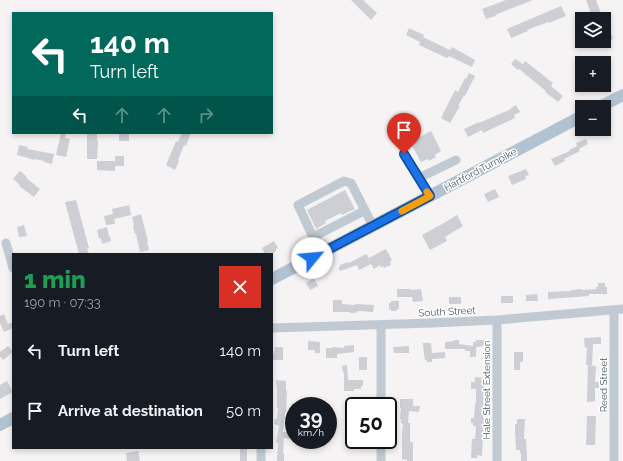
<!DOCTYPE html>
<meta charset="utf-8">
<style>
body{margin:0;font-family:Raleway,sans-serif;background:#20242c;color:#f1f3f6;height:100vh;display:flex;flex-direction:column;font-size:15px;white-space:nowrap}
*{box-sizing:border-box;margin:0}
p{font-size:13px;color:#9ea1a6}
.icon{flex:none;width:22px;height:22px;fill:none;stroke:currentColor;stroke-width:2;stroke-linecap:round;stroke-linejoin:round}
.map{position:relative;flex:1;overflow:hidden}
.details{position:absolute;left:12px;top:253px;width:261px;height:196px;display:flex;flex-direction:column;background:#171b24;border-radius:0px;box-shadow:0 2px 6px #0003}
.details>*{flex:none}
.guide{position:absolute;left:12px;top:12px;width:261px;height:122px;border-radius:0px;box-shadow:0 2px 6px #0003;background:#00695c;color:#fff;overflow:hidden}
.buttons{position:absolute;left:575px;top:12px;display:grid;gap:8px}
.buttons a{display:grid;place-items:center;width:36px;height:36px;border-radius:0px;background:#171b24;box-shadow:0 2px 6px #0003;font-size:20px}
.speed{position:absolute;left:285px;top:397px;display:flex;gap:8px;font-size:20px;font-weight:700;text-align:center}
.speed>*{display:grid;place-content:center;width:52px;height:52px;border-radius:50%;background:#171b24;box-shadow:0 2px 6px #0003;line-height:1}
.speed small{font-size:10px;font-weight:400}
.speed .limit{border:2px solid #111;border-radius:6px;background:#fff;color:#111}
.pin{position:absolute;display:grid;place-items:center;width:34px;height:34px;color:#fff;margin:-41px -17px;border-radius:50% 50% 50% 0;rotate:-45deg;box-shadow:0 0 4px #0007}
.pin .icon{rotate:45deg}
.me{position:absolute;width:44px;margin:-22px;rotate:62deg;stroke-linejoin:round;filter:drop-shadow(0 0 3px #0008)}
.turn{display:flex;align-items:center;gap:14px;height:84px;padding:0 12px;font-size:18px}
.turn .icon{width:52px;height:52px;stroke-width:2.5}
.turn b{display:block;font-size:28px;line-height:34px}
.lanes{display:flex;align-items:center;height:38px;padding:0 12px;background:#0003;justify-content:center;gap:20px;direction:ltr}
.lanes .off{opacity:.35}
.round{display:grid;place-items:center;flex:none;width:42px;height:42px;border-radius:0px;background:#20242c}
.summary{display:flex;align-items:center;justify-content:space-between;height:68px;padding:0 12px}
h1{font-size:24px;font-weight:800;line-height:30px;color:#1e9e55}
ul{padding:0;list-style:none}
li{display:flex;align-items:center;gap:12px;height:60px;padding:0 12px}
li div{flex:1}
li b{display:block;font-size:15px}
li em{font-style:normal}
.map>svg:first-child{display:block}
</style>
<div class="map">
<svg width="623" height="461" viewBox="0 0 623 461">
<rect width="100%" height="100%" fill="#f5f3f3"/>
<path fill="#cdcfd5" d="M351 0H363L377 13 371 20Z
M506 0H533L495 15 496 16 486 19 482 9Z
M586 0H596L603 19H593Z
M561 6 566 16 549 23V22L537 26 527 30 528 31 511 38 507 29Z
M609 27 613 39 604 42V29Z
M409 28 424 35 423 37 450 50 452 47 475 60 472 67 449 56 447 58 419 45 420 42 406 35Z
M515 59 523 64 525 61 553 83 551 86 563 96 558 102 545 92 546 91 519 69 518 70 511 64Z
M469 73 475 76 465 96 464 95 458 106H460L450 123 441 118 455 90 458 92 465 78 466 79Z
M516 105 520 112 514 115 515 118 483 133 482 130 468 137 464 129 479 122V123L511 109V108Z
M431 131 441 151 435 155 436 157 429 161 428 159 421 162 410 142Z
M61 133H66L65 138 70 139 66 157 56 155Z
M87 133H97V141H98L97 159H87Z
M119 133H129V141H119Z
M182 133H191L186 146 184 145 178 160 179 161 175 170 166 165 176 141 178 142Z
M586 139 588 144 579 149 580 151 564 159 565 161 555 166 551 159 570 151 569 150 577 146 576 143Z
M19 145 28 147 27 149 54 154 52 164 44 162V161L35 159V160L17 155Z
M115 156H124V166H115V171L97 170V161H115Z
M526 169 529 175 525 176 526 179 512 185 508 176Z
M20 171 27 177 26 178 40 189 34 197 19 186 20 185 13 179Z
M495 189 499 197 488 202 484 194Z
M345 190 355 209 342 215 341 213 325 221 326 223 316 229 307 210Z
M76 200 89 248 87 249 89 254H79L65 202Z
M129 205 131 215 114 219 115 224 106 225 104 216 113 214 112 209Z
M141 214 148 241H147L149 250 140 252 136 234H135L133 226 134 225 132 217Z
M457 215 463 226 445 237 447 241 430 250 422 235 438 226H439Z
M24 225 27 236 19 237 17 227Z
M107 227 109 237 110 236 111 241 102 244 101 238 99 239 97 230Z
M274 241 278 248 276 249V251L272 254 271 252 265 254 262 248Z
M386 249 392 260 390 262 391 265 384 268 383 266 381 268 380 265 374 269 371 264 359 270 357 265 340 271 338 268 340 267V265L348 262 349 263 366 254 369 258Z
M314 278 318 286 310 290 306 283Z
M598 283H605V287H607V294H589V296L548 299V292L571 291V290L582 289V290L596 289V287H598Z
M397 289H411V290L421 289 423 301 413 302 412 297H397Z
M537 294 538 301H526V295Z
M501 296H513V303H501Z
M449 297H461V304H449Z
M333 300H342V304L355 305V304L374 305 373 312 358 311 357 312 355 313H350V312H333Z
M391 301H399V309H397V311H391V309L389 310V303H391Z
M4 314 8 324 13 322V328L4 332 0 323V316Z
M601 337V344H593L592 365H586L587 347 585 348 584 338Z
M454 340H459V344L473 346V342H476V340H485V346L476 347V357H470V351H465V349H445V342L454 341Z
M308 341 320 342V353H315V350H308Z
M423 343H431L432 353 445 352V358L432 359V362H427V360H425L424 355Z
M354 345V352L337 354V358H326V348H332V347L344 348V346Z
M8 346 13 352 3 360 0 356V352Z
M409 346V353H394L393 347Z
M275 347H283V360H273V353H274Z
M514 352H523V362H520V370H514Z
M359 357H367V370H359Z
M347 365 348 380H363V386H361V389H354V391H344V372L343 373 342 366Z
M588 365 596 366 595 382H599V388H595V401L587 402Z
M475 377 484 378 483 418H484L482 456 477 455V458H471L472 439H475L476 426H473V423H471V418H474L475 403H476V389H471V382H475Z
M276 380 286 381V391H287L286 412H285L283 432H292L291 439 284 438 283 453H284V461H277L278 443H276L279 426 274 424 275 419H277L278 408H277V390Z
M7 381 13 392 0 399V385Z
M400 399H413V406H420L419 412 409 411 408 423H410V442H413V461H407V460L402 459V434L403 424 401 423V419H400L401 408H400Z
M587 416H596L595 445H586Z
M517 419H525L524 439H526L527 461H521V453H520V450H516L515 431V424H517Z
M240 448H247V461H240Z
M138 451 140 461H127L126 453Z"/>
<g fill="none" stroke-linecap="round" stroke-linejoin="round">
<path stroke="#c1cad2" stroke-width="9" d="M404 154 430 196
M419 178 456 160
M364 211 313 237 298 205 344 181 351 183 373 226
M6 243 13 268
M381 325V406
M272 328 432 323 497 320 623 309
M381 440V461
M261 448V461
M497 461V320
M614 461V310"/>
<path stroke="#b3c2d1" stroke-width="12" d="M599 107 623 95
M272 279 582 116
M0 425 13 418"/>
</g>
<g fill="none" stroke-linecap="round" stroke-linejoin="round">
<g stroke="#114b97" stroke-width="10">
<path id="route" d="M312 258 430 196 404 154"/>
</g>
<use href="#route" stroke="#1a73e8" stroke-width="7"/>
<path stroke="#f59e0b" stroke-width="7" d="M402 211 430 196 427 192"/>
</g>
<g text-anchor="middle" stroke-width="3" stroke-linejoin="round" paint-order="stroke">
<g font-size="10" fill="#4a5661" stroke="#fff">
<text transform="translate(480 169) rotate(-28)" y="4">Hartford Turnpike</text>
<text transform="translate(447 311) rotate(-3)" y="4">South Street</text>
<text transform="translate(603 385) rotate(-90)" y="4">Reed Street</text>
<text transform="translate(486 390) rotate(-90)" y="4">Hale Street Extension</text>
</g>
</g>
</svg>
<div class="buttons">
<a><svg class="icon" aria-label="layers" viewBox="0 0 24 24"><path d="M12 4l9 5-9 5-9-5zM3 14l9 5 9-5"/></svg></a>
<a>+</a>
<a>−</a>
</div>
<div class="speed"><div>39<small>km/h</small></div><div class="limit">50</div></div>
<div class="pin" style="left:404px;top:154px;background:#d93025"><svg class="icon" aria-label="arrive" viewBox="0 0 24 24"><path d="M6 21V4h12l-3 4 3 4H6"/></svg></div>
<svg class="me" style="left:312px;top:258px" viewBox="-20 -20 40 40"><circle r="19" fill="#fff"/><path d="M0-13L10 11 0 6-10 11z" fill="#1a73e8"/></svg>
<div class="guide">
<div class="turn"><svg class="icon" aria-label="left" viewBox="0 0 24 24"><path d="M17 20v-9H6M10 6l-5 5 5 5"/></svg><div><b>140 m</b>Turn left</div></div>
<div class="lanes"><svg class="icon" aria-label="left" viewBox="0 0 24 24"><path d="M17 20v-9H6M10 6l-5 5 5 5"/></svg><svg class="icon off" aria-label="ahead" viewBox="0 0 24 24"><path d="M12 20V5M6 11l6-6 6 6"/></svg><svg class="icon off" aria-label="ahead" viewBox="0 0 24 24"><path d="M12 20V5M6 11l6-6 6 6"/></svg><svg class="icon off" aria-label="right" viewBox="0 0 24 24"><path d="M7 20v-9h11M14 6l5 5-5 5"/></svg></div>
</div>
<section class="details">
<div class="summary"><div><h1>1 min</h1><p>190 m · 07:33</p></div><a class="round" style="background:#d93025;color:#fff"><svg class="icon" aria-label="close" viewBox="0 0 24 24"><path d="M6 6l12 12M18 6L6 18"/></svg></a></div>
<ul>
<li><svg class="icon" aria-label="left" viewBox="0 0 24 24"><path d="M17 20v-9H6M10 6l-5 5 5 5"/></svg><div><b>Turn left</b></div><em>140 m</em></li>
<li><svg class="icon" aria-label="arrive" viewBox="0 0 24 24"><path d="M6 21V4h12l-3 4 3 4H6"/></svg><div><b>Arrive at destination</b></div><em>50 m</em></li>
</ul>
</section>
</div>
